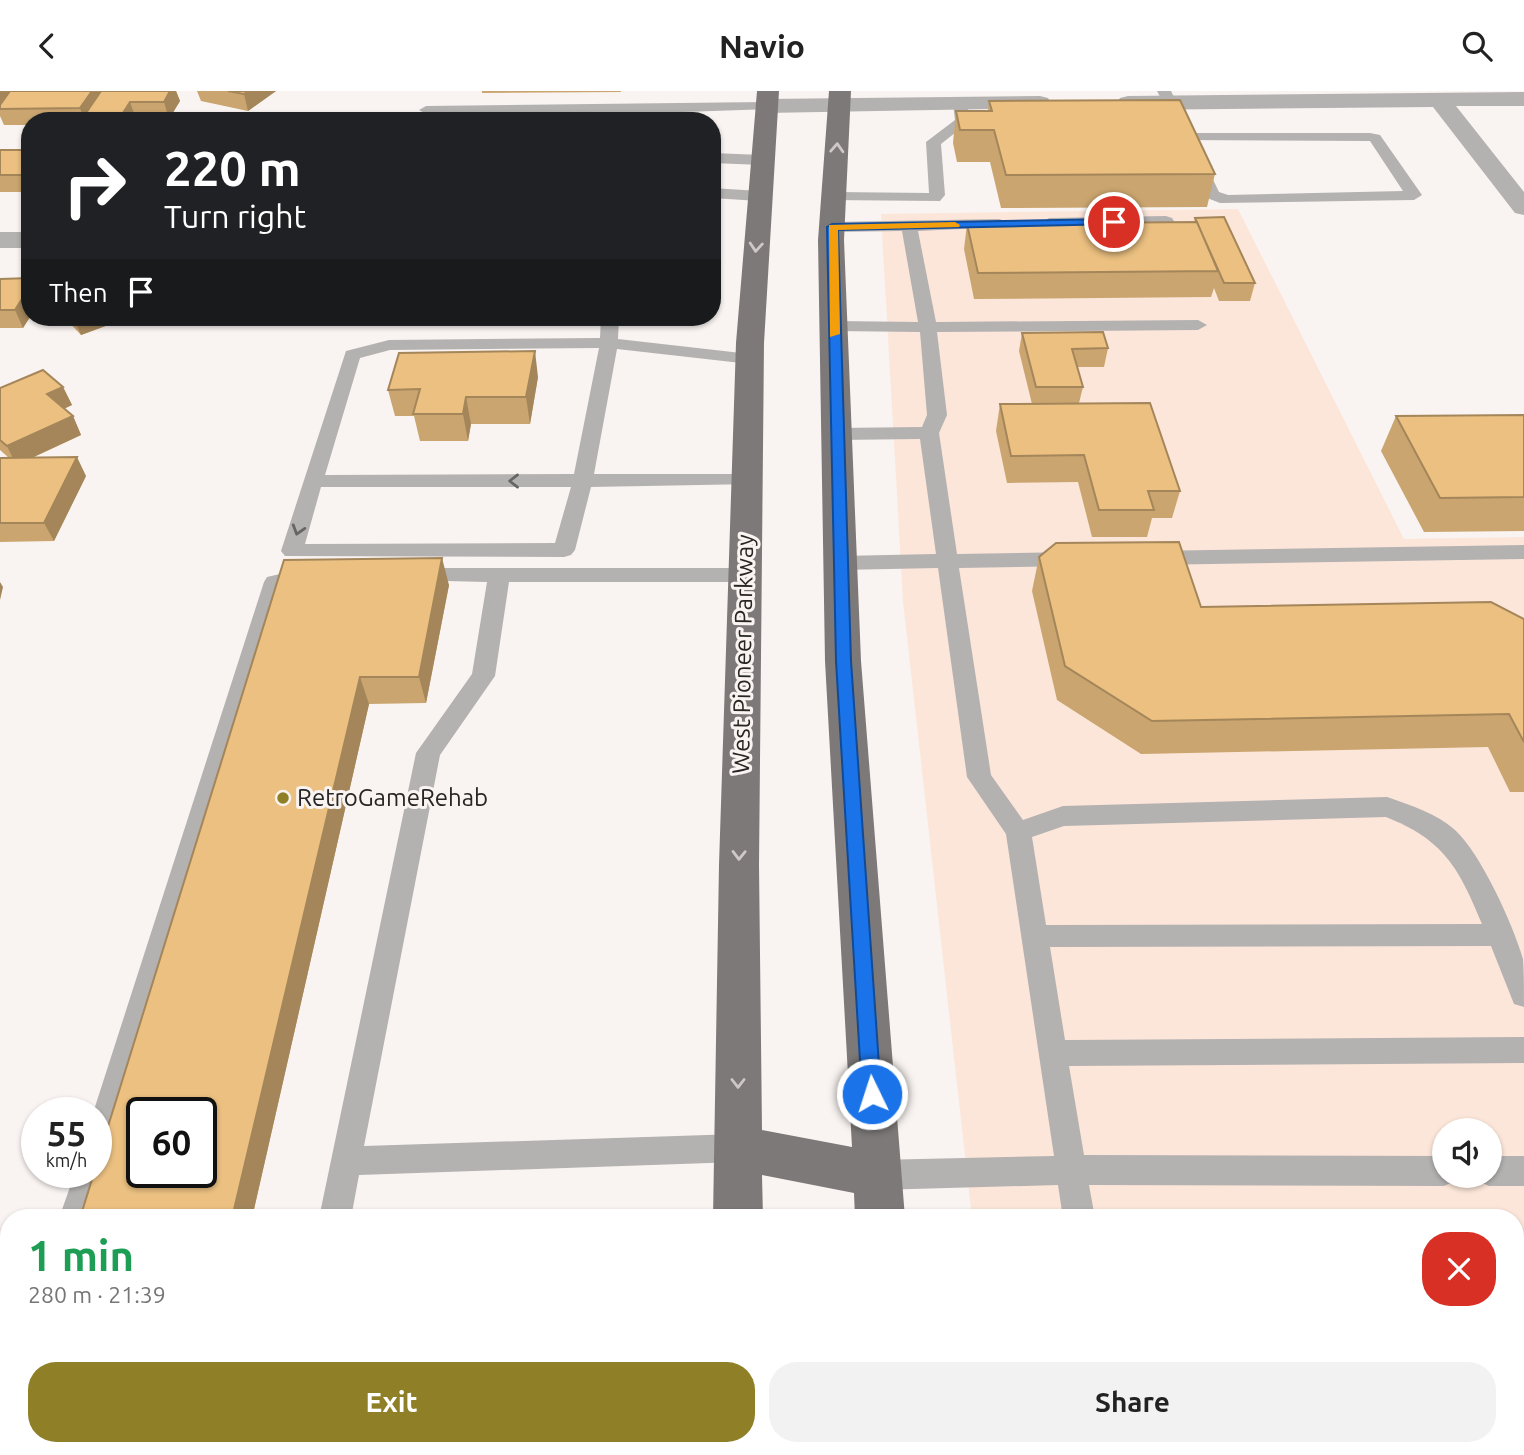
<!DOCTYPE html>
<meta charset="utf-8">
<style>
body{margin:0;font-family:Ubuntu,sans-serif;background:#f2f2f2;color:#222;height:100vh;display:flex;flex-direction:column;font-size:26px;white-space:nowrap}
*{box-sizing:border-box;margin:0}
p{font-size:23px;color:#767676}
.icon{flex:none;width:38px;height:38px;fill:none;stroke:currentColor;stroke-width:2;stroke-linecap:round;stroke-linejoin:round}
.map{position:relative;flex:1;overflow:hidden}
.details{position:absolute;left:0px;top:1118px;width:1524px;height:247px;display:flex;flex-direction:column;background:#fff;border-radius:28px 28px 0 0;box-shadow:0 2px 5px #0004}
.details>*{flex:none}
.banner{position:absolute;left:21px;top:21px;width:700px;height:214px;border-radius:28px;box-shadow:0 2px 5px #0004;background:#202124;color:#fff;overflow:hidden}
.controls{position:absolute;left:1432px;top:1027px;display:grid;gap:14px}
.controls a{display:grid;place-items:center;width:70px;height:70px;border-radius:50%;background:#fff;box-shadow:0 2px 5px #0004;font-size:35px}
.speed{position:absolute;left:21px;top:1006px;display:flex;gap:14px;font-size:35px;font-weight:700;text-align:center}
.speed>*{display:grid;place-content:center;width:91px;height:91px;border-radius:50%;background:#fff;box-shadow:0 2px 5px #0004;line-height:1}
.speed small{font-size:18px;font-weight:400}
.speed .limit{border:4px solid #111;border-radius:10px;background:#fff;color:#111}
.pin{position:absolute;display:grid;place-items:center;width:60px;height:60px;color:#fff;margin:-30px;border:4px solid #fff;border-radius:50%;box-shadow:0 2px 7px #0007}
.me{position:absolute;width:77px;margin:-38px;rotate:356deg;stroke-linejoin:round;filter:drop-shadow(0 0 5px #0008)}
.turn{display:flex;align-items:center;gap:24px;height:147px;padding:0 28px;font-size:32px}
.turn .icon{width:91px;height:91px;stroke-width:2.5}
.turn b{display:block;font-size:49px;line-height:60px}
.then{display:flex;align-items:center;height:66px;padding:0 28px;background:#0003;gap:14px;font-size:26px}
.round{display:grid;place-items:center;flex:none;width:74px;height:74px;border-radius:28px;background:#f2f2f2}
.overview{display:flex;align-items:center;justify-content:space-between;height:119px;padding:0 28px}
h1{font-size:42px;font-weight:600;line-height:52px;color:#1e9e55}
.cta{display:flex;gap:14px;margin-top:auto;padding:14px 28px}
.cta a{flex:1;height:80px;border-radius:28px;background:#8f8027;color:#fff;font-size:28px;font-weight:600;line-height:80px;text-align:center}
.cta a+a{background:#f2f2f2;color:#222}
header{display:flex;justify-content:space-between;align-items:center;height:91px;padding:0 28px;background:#fff;font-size:32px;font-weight:600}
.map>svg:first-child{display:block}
</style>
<header><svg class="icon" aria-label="back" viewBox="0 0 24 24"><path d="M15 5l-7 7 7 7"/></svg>Navio<svg class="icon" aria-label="search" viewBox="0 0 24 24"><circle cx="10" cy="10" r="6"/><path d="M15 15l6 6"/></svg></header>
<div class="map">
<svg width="1524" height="1364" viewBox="0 0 1524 1364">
<rect width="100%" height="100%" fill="#f9f4f1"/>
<path fill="#fce6d9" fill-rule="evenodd" d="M1238 118 1404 448 1524 446V1364H998L997 1356H1516V1127H972L903 510 881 123ZM1444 1040H1489V1085H1444Z"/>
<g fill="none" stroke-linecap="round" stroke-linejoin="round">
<path fill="#b4b1b1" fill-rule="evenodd" d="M1157 0H1171L1188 34 1186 37H1176Z
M960 9 967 13 970 30 941 53 945 104 940 110 828 109 826 106 828 103 834 101 929 102 926 51 955 29 953 13Z
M765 11 772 15 770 18 653 22 426 23 419 19 426 15Z
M1187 42H1370L1380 44 1422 104 1414 109 1220 112 1207 107 1190 71 1193 68H1203L1219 101 1228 104 1403 100 1370 50 1182 49 1180 46 1182 43Z
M712 62 762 64 770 69 762 74 712 72Z
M712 97 759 100 767 105 759 110 712 107Z
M1166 125 1172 127 1174 130 1172 133 1049 137 1041 132 1049 127Z
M999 128 1005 130 1007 133 1005 136 918 140 936 231 1198 229 1207 234 1198 239 937 241 947 324 939 342 957 463 1072 461 1080 463 1083 468 1080 473 1072 475 959 477 991 684 1023 729 1063 715 1387 706C1410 714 1436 722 1455 739 1481 763 1513 833 1523 868 1524 882 1524 901 1524 916L1514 913 1491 855 1050 856 1065 949 1524 946V972L1069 975 1084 1064 1444 1065V1085H1457L1455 1090 1444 1095 1089 1094 1095 1127H1063L1058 1094 877 1099 866 1094 862 1084 866 1074 877 1069 1054 1065 1006 743 967 686 938 477 840 479 832 477 829 472 832 467 840 465 936 463 920 348 837 349 827 343 837 337 922 336 927 324 920 241 834 240 825 235 834 230 918 231 902 140 832 141 824 136 832 131ZM1386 726C1444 749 1459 777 1482 833L1046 834 1032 746 1064 735Z
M601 226H619L618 248 750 263 759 268 750 273 617 258 594 383H747L754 385 757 389 754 393 591 396 575 459 571 464 564 466 285 465 281 460 346 260 389 249 600 247ZM599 257 574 383 325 384 360 267 390 259ZM321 396H571L555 452 305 453Z
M1524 454V468L1150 474 1142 472 1139 467 1142 462 1150 460Z
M310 476 318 478 321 483 318 488 284 496 111 1061 107 1071 101 1073 105 1082 91 1127H59L75 1082H96V1022H93L264 491 267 486Z
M413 477H745L753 479 756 484 753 489 745 491H509L495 585 440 664 364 1055 738 1043 749 1047 753 1057 749 1067 738 1071 359 1084 351 1127H319L416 662 472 583 487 491 405 489 402 484 405 479Z
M1489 1065H1524V1095H1489L1478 1090 1476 1085H1489Z
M1524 1187V1219L1516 1220V1188Z
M9 1322V1356H21L18 1364H0V1325Z
M322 1356H356L354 1364H320Z
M1100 1356H1134L1135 1364H1101Z"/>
<path fill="#b4b1b1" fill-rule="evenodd" d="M1524 1V15H1456L1524 101V124L1515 122 1433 16 1128 19 1120 17 1117 12 1120 7 1128 5Z
M1040 5 1048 7 1051 12 1048 17 765 22 757 20 754 15 757 10 765 8Z
M0 141H30V157H0Z"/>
<path fill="#7e7979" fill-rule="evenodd" d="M757 0H779L764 252 759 774 762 1039 852 1056 825 570 818 149 829 0H851L844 149 861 570 905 1127H855L854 1102 762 1084 763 1127H713L719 774 736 252Z
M712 1356H766V1364H712Z
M869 1356H923V1364H869Z"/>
</g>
<path fill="#caa56f" d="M0 0H176L180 10 169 28H136L135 30H30V34H4L0 25Z
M197 0H276L248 20 201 10Z
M482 0H621V1L482 2Z
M989 10 1215 83 1207 116 1001 117 990 71H957L953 52 956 20H988Z
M0 59H30V101H0Z
M1195 127 1255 192 1250 210H1219L1214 197 1211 206 974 208 964 158 967 133 1194 131Z
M30 187V226L23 237H0V188Z
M64 226H130L81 244Z
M1022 242 1108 257 1104 276H1077L1083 296 1079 312 1180 400 1172 427H1152L1147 446H1092L1078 391 1007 392 996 340 1000 313H1032L1019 260Z
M538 286 530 333H471L468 350H420L414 325H395L388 299Z
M63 296 72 314 64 318 73 325 81 344 32 367 86 385 54 450 0 451V367H9L0 359V297Z
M1524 324V440L1424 441 1381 360 1396 325Z
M1039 466 1201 516 1524 528V701H1510L1488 656 1141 663 1057 609 1032 500Z
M284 469 449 494 426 612 369 613 252 1127H80Z"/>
<path fill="#a4865a" d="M0 0H13L0 18Z
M92 0H102L84 25 85 30 80 17Z
M170 0H176L180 10 169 28 164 11Z
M248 0H276L248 20 244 3Z
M130 11 136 28 135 30H123L121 25Z
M30 195V226L23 237 15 219Z
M73 226H130L81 244Z
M535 260 538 286 530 333 526 306Z
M63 296 72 314 56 321 47 303Z
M466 306 471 333 468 350 463 323Z
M73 325 81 344 16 374 7 355Z
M77 366 86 385 54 450 44 432Z
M442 467 449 494 426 612 419 586Z
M0 491 3 496 0 509Z
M360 586 369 613 252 1127H232Z
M257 1356H276L274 1364H255Z"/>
<path fill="#ebc081" stroke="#a4865a" stroke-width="2" fill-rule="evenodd" d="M10 0H92L80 17 0 18V14Z
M101 0H170L164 11H130L121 25H84Z
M228 0H248L244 3Z
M1180 9 1215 83 1006 84 994 39H960L956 20H992L989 10Z
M590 23 589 30H482L483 24Z
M0 59H30V84H0Z
M1224 126 1255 192H1224L1195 127Z
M1197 131 1218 180 978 182 967 133Z
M30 187V195L15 219H0V188Z
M1103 241 1108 257 1072 258 1083 296H1036L1022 242Z
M535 260 526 306H466L463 323H413L420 298 388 299 399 262Z
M43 279 63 296 47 303 73 325 7 355 0 349V297Z
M1150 312 1180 400H1148L1154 419H1099L1084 364 1011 365 1000 313Z
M1524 324V406L1440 407 1396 325Z
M77 366 44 432H0V367Z
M1179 451 1201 516 1491 511 1524 528V651L1509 623 1152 630 1065 575 1039 466 1056 452Z
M442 467 419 586H360L232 1127H80L94 1082H96V1074L284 469ZM142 1022H201V1082H142Z
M9 1356H257L255 1364H6Z"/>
<defs><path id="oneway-chevron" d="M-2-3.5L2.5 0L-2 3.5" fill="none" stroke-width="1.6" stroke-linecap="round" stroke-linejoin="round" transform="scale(1.75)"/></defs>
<g stroke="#cec9c7">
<use href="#oneway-chevron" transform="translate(837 57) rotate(-87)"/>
<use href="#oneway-chevron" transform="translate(756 156) rotate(94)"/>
<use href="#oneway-chevron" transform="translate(739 764) rotate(91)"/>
<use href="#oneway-chevron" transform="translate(738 992) rotate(90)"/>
</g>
<g stroke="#666564">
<use href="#oneway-chevron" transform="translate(514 390) rotate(180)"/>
<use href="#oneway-chevron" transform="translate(298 439) rotate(107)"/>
</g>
<path fill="#1a73e8" stroke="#114b97" stroke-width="2" d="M1114 128 1119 131 1118 133 838 139 851 570 881 1003 878 1009 872 1012 865 1009 862 1003 836 570 827 136 832 133Z"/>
<path fill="#f59e0b" d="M955 131 960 134 959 136 838 139 840 243 830 246 829 134Z"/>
<circle fill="#8f8027" stroke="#f9f4f1" stroke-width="2.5" cx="283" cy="707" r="7"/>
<g text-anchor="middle" stroke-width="6" stroke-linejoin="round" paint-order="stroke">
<g font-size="24" fill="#272625" stroke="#f9f4f1">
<text transform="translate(743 563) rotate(-89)" y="8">West Pioneer Parkway</text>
</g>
<g font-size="24" fill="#272625" stroke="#f9f4f1" text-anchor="start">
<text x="297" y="715">RetroGameRehab</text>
</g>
</g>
</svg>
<div class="controls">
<a><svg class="icon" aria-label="sound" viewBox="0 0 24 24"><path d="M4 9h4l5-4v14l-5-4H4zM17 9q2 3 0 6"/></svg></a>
</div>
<div class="speed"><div>55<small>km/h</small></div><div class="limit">60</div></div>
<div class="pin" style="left:1114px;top:131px;background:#d93025"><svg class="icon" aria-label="arrive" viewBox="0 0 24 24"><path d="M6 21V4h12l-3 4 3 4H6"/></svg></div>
<svg class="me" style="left:872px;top:1003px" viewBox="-20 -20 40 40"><circle r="17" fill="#1a73e8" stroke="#fff" stroke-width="3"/><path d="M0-11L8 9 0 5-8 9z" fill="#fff"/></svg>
<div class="banner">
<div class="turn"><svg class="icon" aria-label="right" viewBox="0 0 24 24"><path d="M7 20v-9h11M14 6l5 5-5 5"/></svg><div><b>220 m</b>Turn right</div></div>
<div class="then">Then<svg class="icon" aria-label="arrive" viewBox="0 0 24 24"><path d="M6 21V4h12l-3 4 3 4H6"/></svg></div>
</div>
<section class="details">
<div class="overview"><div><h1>1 min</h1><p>280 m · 21:39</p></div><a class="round" style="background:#d93025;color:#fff"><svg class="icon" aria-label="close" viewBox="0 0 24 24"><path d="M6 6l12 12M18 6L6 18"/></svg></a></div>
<div class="cta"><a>Exit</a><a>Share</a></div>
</section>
</div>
